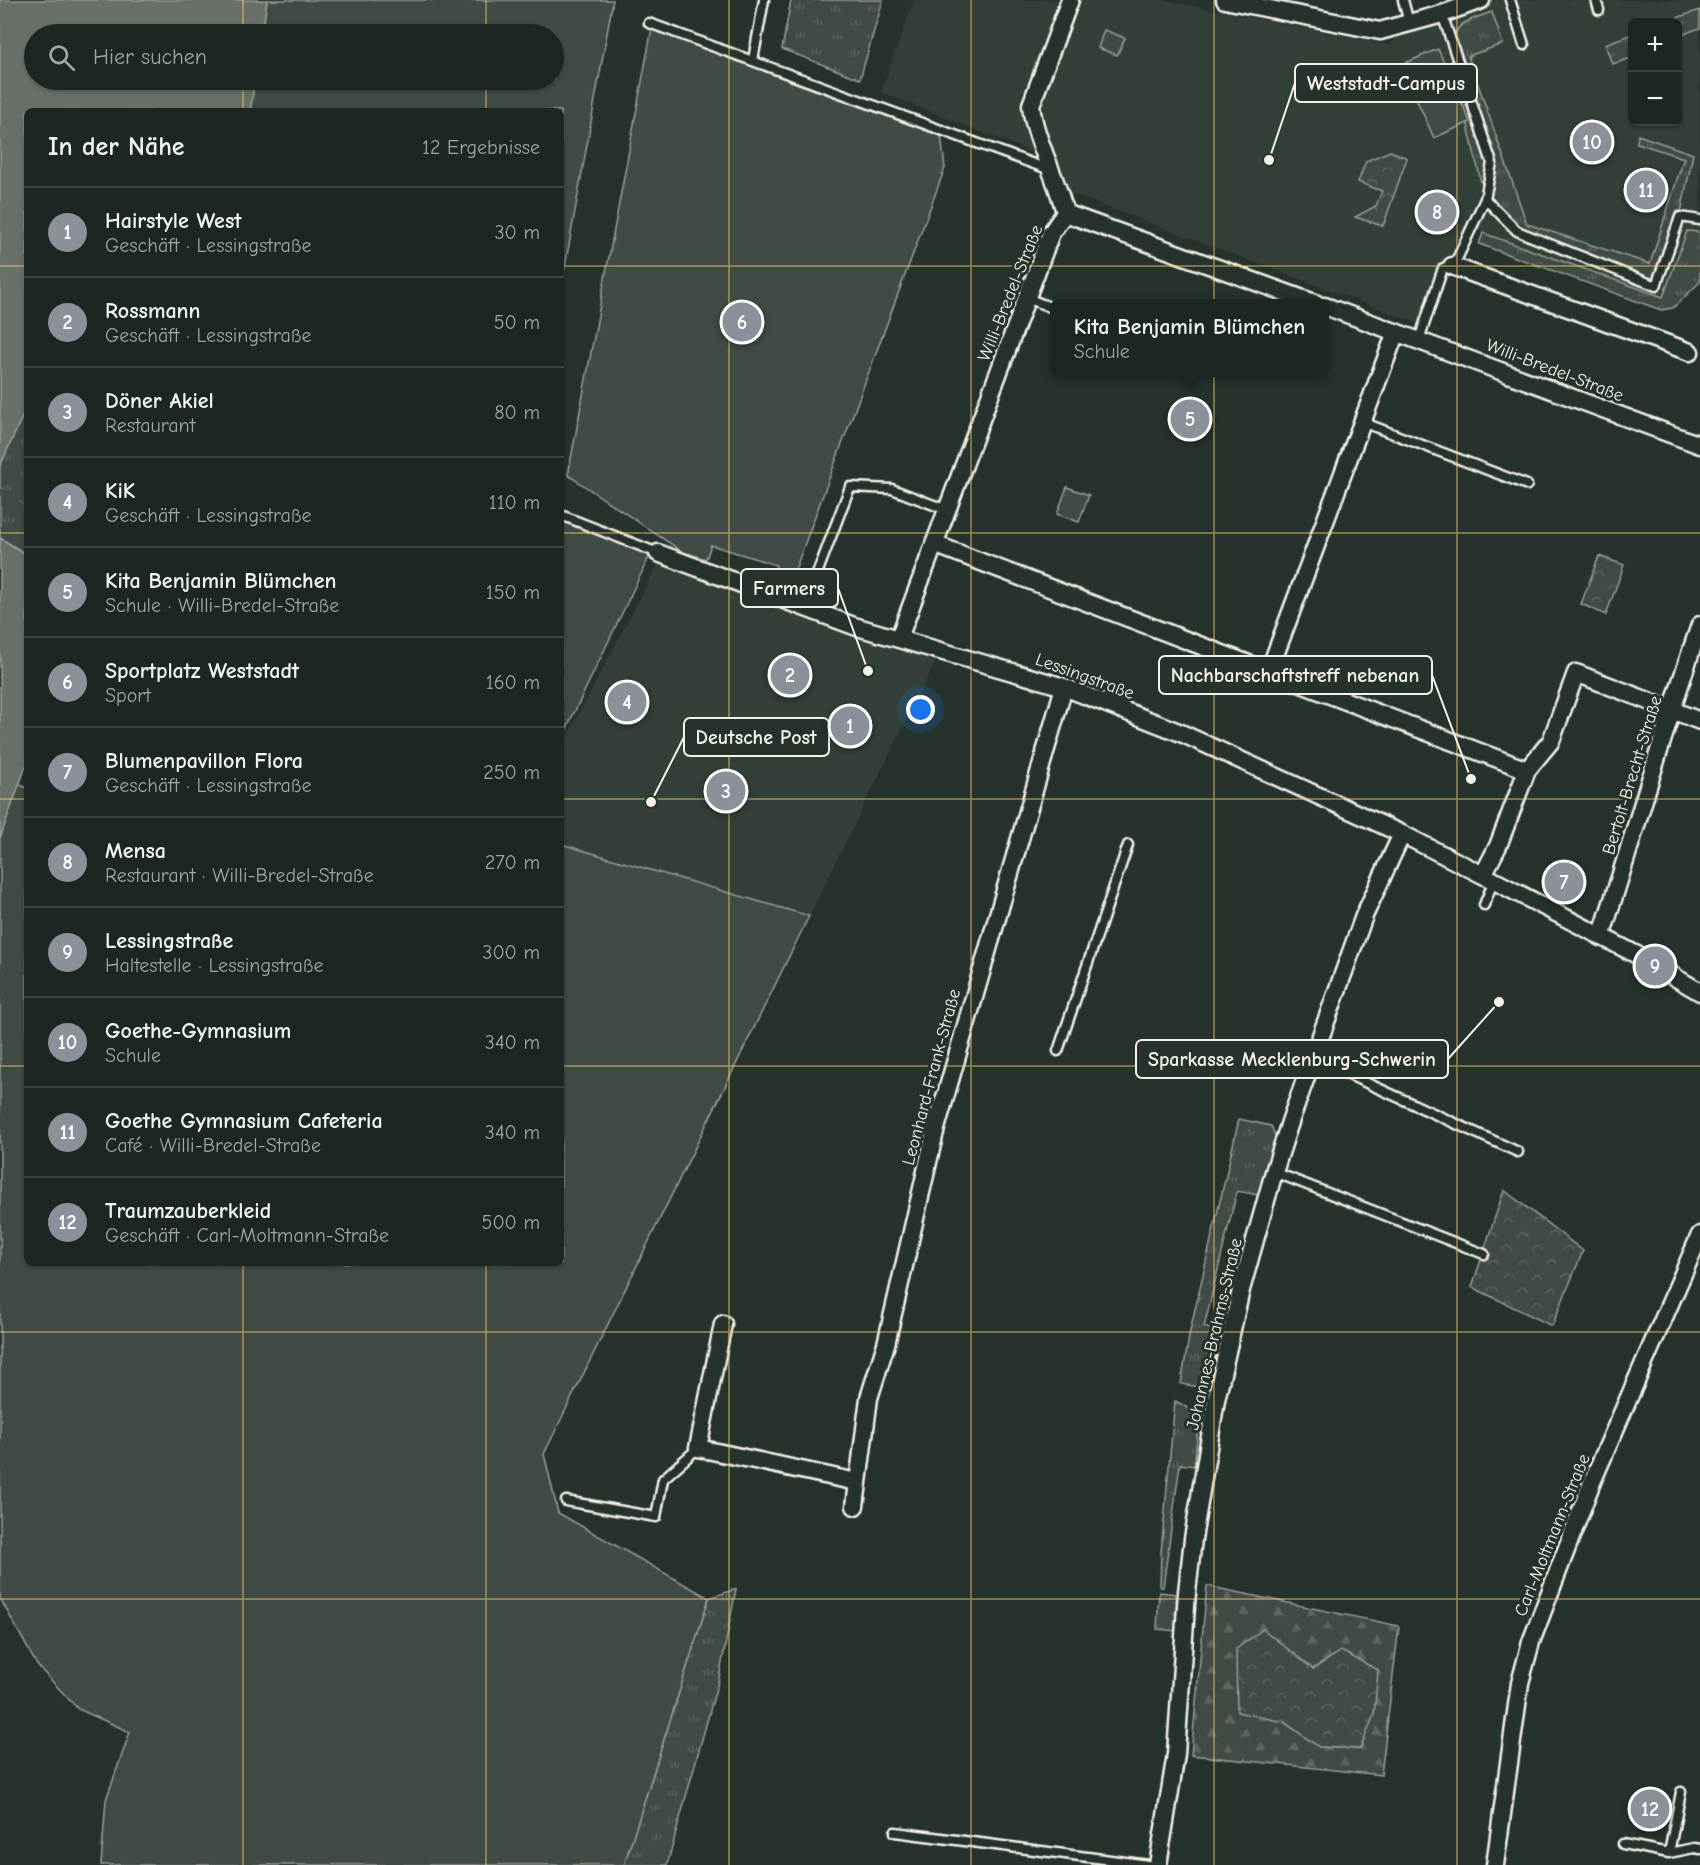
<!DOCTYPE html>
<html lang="de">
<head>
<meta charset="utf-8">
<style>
  :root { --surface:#1c2622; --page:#252e2a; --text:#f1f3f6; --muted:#a0a5a5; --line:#3a4340; --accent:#8c9099 }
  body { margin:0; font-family:"Comic Neue",sans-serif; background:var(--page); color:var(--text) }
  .controls { position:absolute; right:18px; top:18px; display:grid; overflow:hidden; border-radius:9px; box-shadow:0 2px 4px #0004 }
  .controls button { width:54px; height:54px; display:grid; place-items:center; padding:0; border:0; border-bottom:2px solid var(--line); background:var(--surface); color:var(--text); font:30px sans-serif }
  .you { position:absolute; left:921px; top:710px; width:21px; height:21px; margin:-15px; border:4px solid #fff; border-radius:50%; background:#1a73e8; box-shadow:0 0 0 9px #1a73e833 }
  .badge { display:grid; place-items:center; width:39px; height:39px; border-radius:50%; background:var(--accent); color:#fff; font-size:20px; font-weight:700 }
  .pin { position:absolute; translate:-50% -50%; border:3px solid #fff; box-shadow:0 2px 6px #0006 }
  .popup { position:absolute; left:1050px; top:299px; width:279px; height:78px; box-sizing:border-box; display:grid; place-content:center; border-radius:9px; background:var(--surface); filter:drop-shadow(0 2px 4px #0005); font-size:20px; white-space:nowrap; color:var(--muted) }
  .popup b { font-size:22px; color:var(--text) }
  .popup::after { content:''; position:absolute; left:50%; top:100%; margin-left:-12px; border:12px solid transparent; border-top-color:var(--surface) }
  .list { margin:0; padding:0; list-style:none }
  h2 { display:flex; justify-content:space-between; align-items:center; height:78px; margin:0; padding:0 24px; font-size:26px }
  h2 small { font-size:20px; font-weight:400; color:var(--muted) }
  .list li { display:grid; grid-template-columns:39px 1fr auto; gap:18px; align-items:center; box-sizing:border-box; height:90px; padding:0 24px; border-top:2px solid var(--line) }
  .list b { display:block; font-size:22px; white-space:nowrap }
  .list p { margin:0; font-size:20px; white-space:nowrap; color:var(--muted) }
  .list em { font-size:20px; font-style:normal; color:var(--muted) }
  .icon { flex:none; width:33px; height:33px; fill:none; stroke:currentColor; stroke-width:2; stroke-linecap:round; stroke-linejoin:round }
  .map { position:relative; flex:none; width:1700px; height:1865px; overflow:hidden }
  .search { position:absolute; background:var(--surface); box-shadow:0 2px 4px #0004; left:24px; top:24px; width:540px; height:66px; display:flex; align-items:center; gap:15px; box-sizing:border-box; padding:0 21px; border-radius:33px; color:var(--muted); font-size:22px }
  .panel { position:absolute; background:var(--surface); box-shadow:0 2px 4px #0004; left:24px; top:108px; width:540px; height:1158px; border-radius:9px }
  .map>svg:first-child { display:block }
  .built { fill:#333f39; fill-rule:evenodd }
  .grass { fill:url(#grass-tufts); stroke:#9a9e96; stroke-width:1.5 }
  .forest { fill:url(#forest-firs); stroke:#9a9e96; stroke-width:1.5; fill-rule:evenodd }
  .park { fill:url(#park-crowns); stroke:#9a9e96; stroke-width:1.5 }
  .garden { fill:#414b45; stroke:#9a9e96; stroke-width:1.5 }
  .water { fill:#676f68; stroke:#9fa39b; stroke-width:1.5 }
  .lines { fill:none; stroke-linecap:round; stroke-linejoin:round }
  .service-casing { stroke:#f4f1e8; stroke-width:13 }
  .minor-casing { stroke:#f4f1e8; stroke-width:21 }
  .service { stroke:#26332d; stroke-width:8 }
  .minor { stroke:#26332d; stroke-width:16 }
  .grid { fill:none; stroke:#ffd166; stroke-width:1.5; stroke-opacity:0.55 }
  .labels { text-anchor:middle; stroke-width:6; stroke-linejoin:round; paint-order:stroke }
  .street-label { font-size:18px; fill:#f4f1e8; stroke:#26332d }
  .leader { fill:none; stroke:#f4f1e8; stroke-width:2 }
  .callout-dot { fill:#f4f1e8; stroke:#26332d; stroke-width:2 }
  .callout { fill:#26332d; stroke:#f4f1e8; stroke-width:2 }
  .callout-label { font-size:20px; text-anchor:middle; font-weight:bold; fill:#f4f1e8 }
</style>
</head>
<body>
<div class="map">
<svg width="1700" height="1865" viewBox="0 0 1700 1865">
  <defs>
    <pattern id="grass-tufts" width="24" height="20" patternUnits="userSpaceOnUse" patternTransform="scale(1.5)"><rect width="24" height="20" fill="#414b45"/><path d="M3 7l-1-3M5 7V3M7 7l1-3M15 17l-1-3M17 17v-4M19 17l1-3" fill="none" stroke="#5d6560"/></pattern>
    <pattern id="forest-firs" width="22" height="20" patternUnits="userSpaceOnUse" patternTransform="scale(1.5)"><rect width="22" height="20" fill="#414b45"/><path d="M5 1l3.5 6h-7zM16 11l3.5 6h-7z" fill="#5d6560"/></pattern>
    <pattern id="park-crowns" width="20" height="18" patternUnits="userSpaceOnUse" patternTransform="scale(1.5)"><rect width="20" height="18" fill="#414b45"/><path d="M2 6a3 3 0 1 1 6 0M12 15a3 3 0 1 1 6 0" fill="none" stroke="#5d6560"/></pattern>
  </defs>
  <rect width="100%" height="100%" fill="#26332d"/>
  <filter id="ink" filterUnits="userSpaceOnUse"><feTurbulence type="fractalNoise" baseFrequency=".0167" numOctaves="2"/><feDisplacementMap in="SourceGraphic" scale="12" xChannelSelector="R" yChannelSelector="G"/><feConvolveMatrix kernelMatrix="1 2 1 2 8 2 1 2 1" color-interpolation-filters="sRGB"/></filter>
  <g filter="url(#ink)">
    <!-- built -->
    <path class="built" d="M914,0H1163L1390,45L1409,24L1481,0H1700V232L1687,231L1663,297L1469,227L1458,257L1443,268L1423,325L1059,189L1046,158L881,92ZM1632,22H1678V122H1632Z
      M660,560L941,651L809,916L561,844V748Z"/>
    <!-- grass -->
    <path class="grass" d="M791,0H883L860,79L782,49Z
      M1700,10V28L1678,36V22H1665Z
      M1492,12L1503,44L1468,56L1527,224L1650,264L1684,158L1637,143L1638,135L1693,154L1680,217L1656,286L1517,231L1485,199L1451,52C1452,22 1467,21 1492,12Z
      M1632,34V58L1612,64L1605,44Z
      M1687,231L1700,232V282L1673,308L1661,310L1479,244L1483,233L1663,297Z
      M27,406V555L0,538V466Z
      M1239,1119L1271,1126L1277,1140L1258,1195L1237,1191L1204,1327L1220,1332L1209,1380L1199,1387L1181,1384L1190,1331Z
      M1175,1401C1205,1413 1197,1439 1194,1466L1180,1464L1163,1587H1160L1161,1552Z
      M736,1589L719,1678L667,1865H624L709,1598Z
      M1159,1592L1176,1594L1177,1631L1157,1629Z"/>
    <!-- forest -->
    <path class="forest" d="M1207,1586L1399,1626L1381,1775L1191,1755ZM1284,1722L1360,1749L1319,1747Z"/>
    <!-- park -->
    <path class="park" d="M1390,151L1407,158L1383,226L1355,217L1376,206L1382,191L1358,182L1366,161Z
      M1599,556L1624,565L1606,615L1581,604Z
      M1504,1190L1583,1251L1552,1326L1472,1287Z
      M1263,1629L1313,1669L1341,1651L1378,1670L1374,1715L1360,1749L1319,1747L1284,1722L1237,1712L1236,1649Z"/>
    <!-- garden -->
    <path class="garden" d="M267,0H613L561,289V111H250L255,80H554V34H262Z
      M652,28L941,135L945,168L789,586L773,579L776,565L711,545L706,559L683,552L568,475Z
      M1104,30L1125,38L1117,55L1098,48Z
      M1438,49L1470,122L1434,138L1401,65Z
      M1067,487L1089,495L1079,522L1057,514Z
      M561,521L650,555L561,740Z
      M18,784L27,788V1263H561V844L809,916L544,1454L558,1513L709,1598L624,1865H101L106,1800L130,1732L78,1709L37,1665L0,1598V838Z"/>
    <!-- water -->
    <path class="water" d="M0,0H267L262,34H34V80H255L250,111H27V406L0,466Z
      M0,538L27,555V763L0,838Z"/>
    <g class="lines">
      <defs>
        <path id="service" d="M1403,0L1409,23
          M1510,0L1524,45
          M1596,0L1599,10
          M649,23L1042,167L1050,165
          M753,60L764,0
          M1485,199L1517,231L1656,286L1680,217L1700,220
          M1027,298L1055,309
          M1419,340L1443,268L1452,266L1458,257L1485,199L1492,163L1442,14
          M1362,422L1527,485
          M561,515L658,553
          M804,608L850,487L892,489L947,510
          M1484,905L1494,880
          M1058,1051L1128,845
          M1312,1061L1334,1068L1518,1152
          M1274,1172L1484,1254
          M566,1501L656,1517L663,1479L698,1448
          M895,1832L1149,1865
          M1623,1844L1669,1853L1694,1848L1700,1849
          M1669,1853L1681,1792"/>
        <path id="minor" d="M1225,0L1380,31L1442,14L1481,0
          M1065,213L1317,304
          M1065,213C1057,178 1034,138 1031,105L1070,0
          M1452,266L1690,352
          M1325,306L1700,445
          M934,544L1527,770L1498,846L1483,875
          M658,553L854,626L1064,687L1181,733L1402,834L1483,875L1639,956L1700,992
          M899,638L1051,233L1065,213
          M1269,671L1396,332
          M1527,770L1551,741L1576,673L1700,721
          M1601,937C1635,833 1664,728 1700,625
          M723,1324L698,1448L857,1482
          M855,1506L869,1398L886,1344L935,1132L1064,687
          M1158,1865L1176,1754L1187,1592L1193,1539L1216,1400L1241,1290L1274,1172L1291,1119L1364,916L1402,834
          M1495,1865L1520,1683L1531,1642L1592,1482L1700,1235"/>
      </defs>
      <!-- service casing -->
      <use href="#service" class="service-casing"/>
      <!-- minor casing -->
      <use href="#minor" class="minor-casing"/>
      <!-- service -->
      <use href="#service" class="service"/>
      <!-- minor -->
      <use href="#minor" class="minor"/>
    </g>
  </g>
  <!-- grid -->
  <path class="grid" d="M243,0V34M486,0V34M729,0V1865M971,0V1865M1214,0V1865M1457,0V1865M243,80V111M486,80V111M0,266H27M561,266H1700M0,533H27M561,533H1700M0,799H27M561,799H1700M0,1066H27M561,1066H1700M243,1263V1865M486,1263V1865M0,1332H1700M0,1599H1700"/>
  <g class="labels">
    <!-- street labels -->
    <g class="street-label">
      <text transform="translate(1010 293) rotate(-68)" y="6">Willi-Bredel-Straße</text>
      <text transform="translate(1555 370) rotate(21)" y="6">Willi-Bredel-Straße</text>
      <text transform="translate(1085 676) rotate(20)" y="6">Lessingstraße</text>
      <text transform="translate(1632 775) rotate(-73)" y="6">Bertolt-Brecht-Straße</text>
      <text transform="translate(931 1077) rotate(-75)" y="6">Leonhard-Frank-Straße</text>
      <text transform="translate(1214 1334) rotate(-77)" y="6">Johannes-Brahms-Straße</text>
      <text transform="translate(1552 1535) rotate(-68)" y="6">Carl-Moltmann-Straße</text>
    </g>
  </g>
  <!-- callouts -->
  <path class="leader" d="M1269 160L1295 83M868 671L838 588M1471 779L1432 675M651 802L684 737M1499 1002L1448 1059"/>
  <g class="callout-dot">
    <circle cx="1269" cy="160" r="6"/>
    <circle cx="868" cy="671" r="6"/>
    <circle cx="1471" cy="779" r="6"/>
    <circle cx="651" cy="802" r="6"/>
    <circle cx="1499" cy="1002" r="6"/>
  </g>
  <g class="callout">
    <rect x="1295" y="64" width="182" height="38" rx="6"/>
    <rect x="741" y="569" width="97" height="38" rx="6"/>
    <rect x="1159" y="656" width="273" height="38" rx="6"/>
    <rect x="684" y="718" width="145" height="38" rx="6"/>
    <rect x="1136" y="1040" width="312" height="38" rx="6"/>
  </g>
  <g class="callout-label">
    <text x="1386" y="90">Weststadt-Campus</text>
    <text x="789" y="595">Farmers</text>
    <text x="1295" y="682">Nachbarschaftstreff nebenan</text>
    <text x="756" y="744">Deutsche Post</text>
    <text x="1292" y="1066">Sparkasse Mecklenburg-Schwerin</text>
  </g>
</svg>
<div class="controls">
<button>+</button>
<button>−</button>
</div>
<div class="you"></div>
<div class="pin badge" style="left:850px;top:726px">1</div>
<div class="pin badge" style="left:790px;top:675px">2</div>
<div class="pin badge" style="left:726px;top:791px">3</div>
<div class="pin badge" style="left:627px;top:702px">4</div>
<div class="pin badge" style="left:1190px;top:419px">5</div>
<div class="popup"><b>Kita Benjamin Blümchen</b>Schule</div>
<div class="pin badge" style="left:742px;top:322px">6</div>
<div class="pin badge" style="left:1564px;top:882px">7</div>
<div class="pin badge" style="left:1437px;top:212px">8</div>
<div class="pin badge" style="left:1655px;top:966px">9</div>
<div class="pin badge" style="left:1592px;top:142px">10</div>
<div class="pin badge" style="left:1646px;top:190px">11</div>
<div class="pin badge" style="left:1650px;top:1809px">12</div>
<div class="search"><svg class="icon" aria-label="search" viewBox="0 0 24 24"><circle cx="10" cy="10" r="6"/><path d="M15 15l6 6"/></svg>Hier suchen</div>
<section class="panel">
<h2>In der Nähe<small>12 Ergebnisse</small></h2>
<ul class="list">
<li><span class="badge">1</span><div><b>Hairstyle West</b><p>Geschäft · Lessingstraße</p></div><em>30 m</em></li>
<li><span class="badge">2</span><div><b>Rossmann</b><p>Geschäft · Lessingstraße</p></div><em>50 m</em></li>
<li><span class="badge">3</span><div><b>Döner Akiel</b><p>Restaurant</p></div><em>80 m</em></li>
<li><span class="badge">4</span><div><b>KiK</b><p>Geschäft · Lessingstraße</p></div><em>110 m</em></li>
<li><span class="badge">5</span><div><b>Kita Benjamin Blümchen</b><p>Schule · Willi-Bredel-Straße</p></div><em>150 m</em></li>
<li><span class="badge">6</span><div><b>Sportplatz Weststadt</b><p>Sport</p></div><em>160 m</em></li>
<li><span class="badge">7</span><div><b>Blumenpavillon Flora</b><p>Geschäft · Lessingstraße</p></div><em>250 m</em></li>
<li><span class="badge">8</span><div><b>Mensa</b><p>Restaurant · Willi-Bredel-Straße</p></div><em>270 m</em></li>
<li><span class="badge">9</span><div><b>Lessingstraße</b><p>Haltestelle · Lessingstraße</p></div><em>300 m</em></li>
<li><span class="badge">10</span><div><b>Goethe-Gymnasium</b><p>Schule</p></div><em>340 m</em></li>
<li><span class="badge">11</span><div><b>Goethe Gymnasium Cafeteria</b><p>Café · Willi-Bredel-Straße</p></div><em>340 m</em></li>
<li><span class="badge">12</span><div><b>Traumzauberkleid</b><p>Geschäft · Carl-Moltmann-Straße</p></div><em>500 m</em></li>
</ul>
</section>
</div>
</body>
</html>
